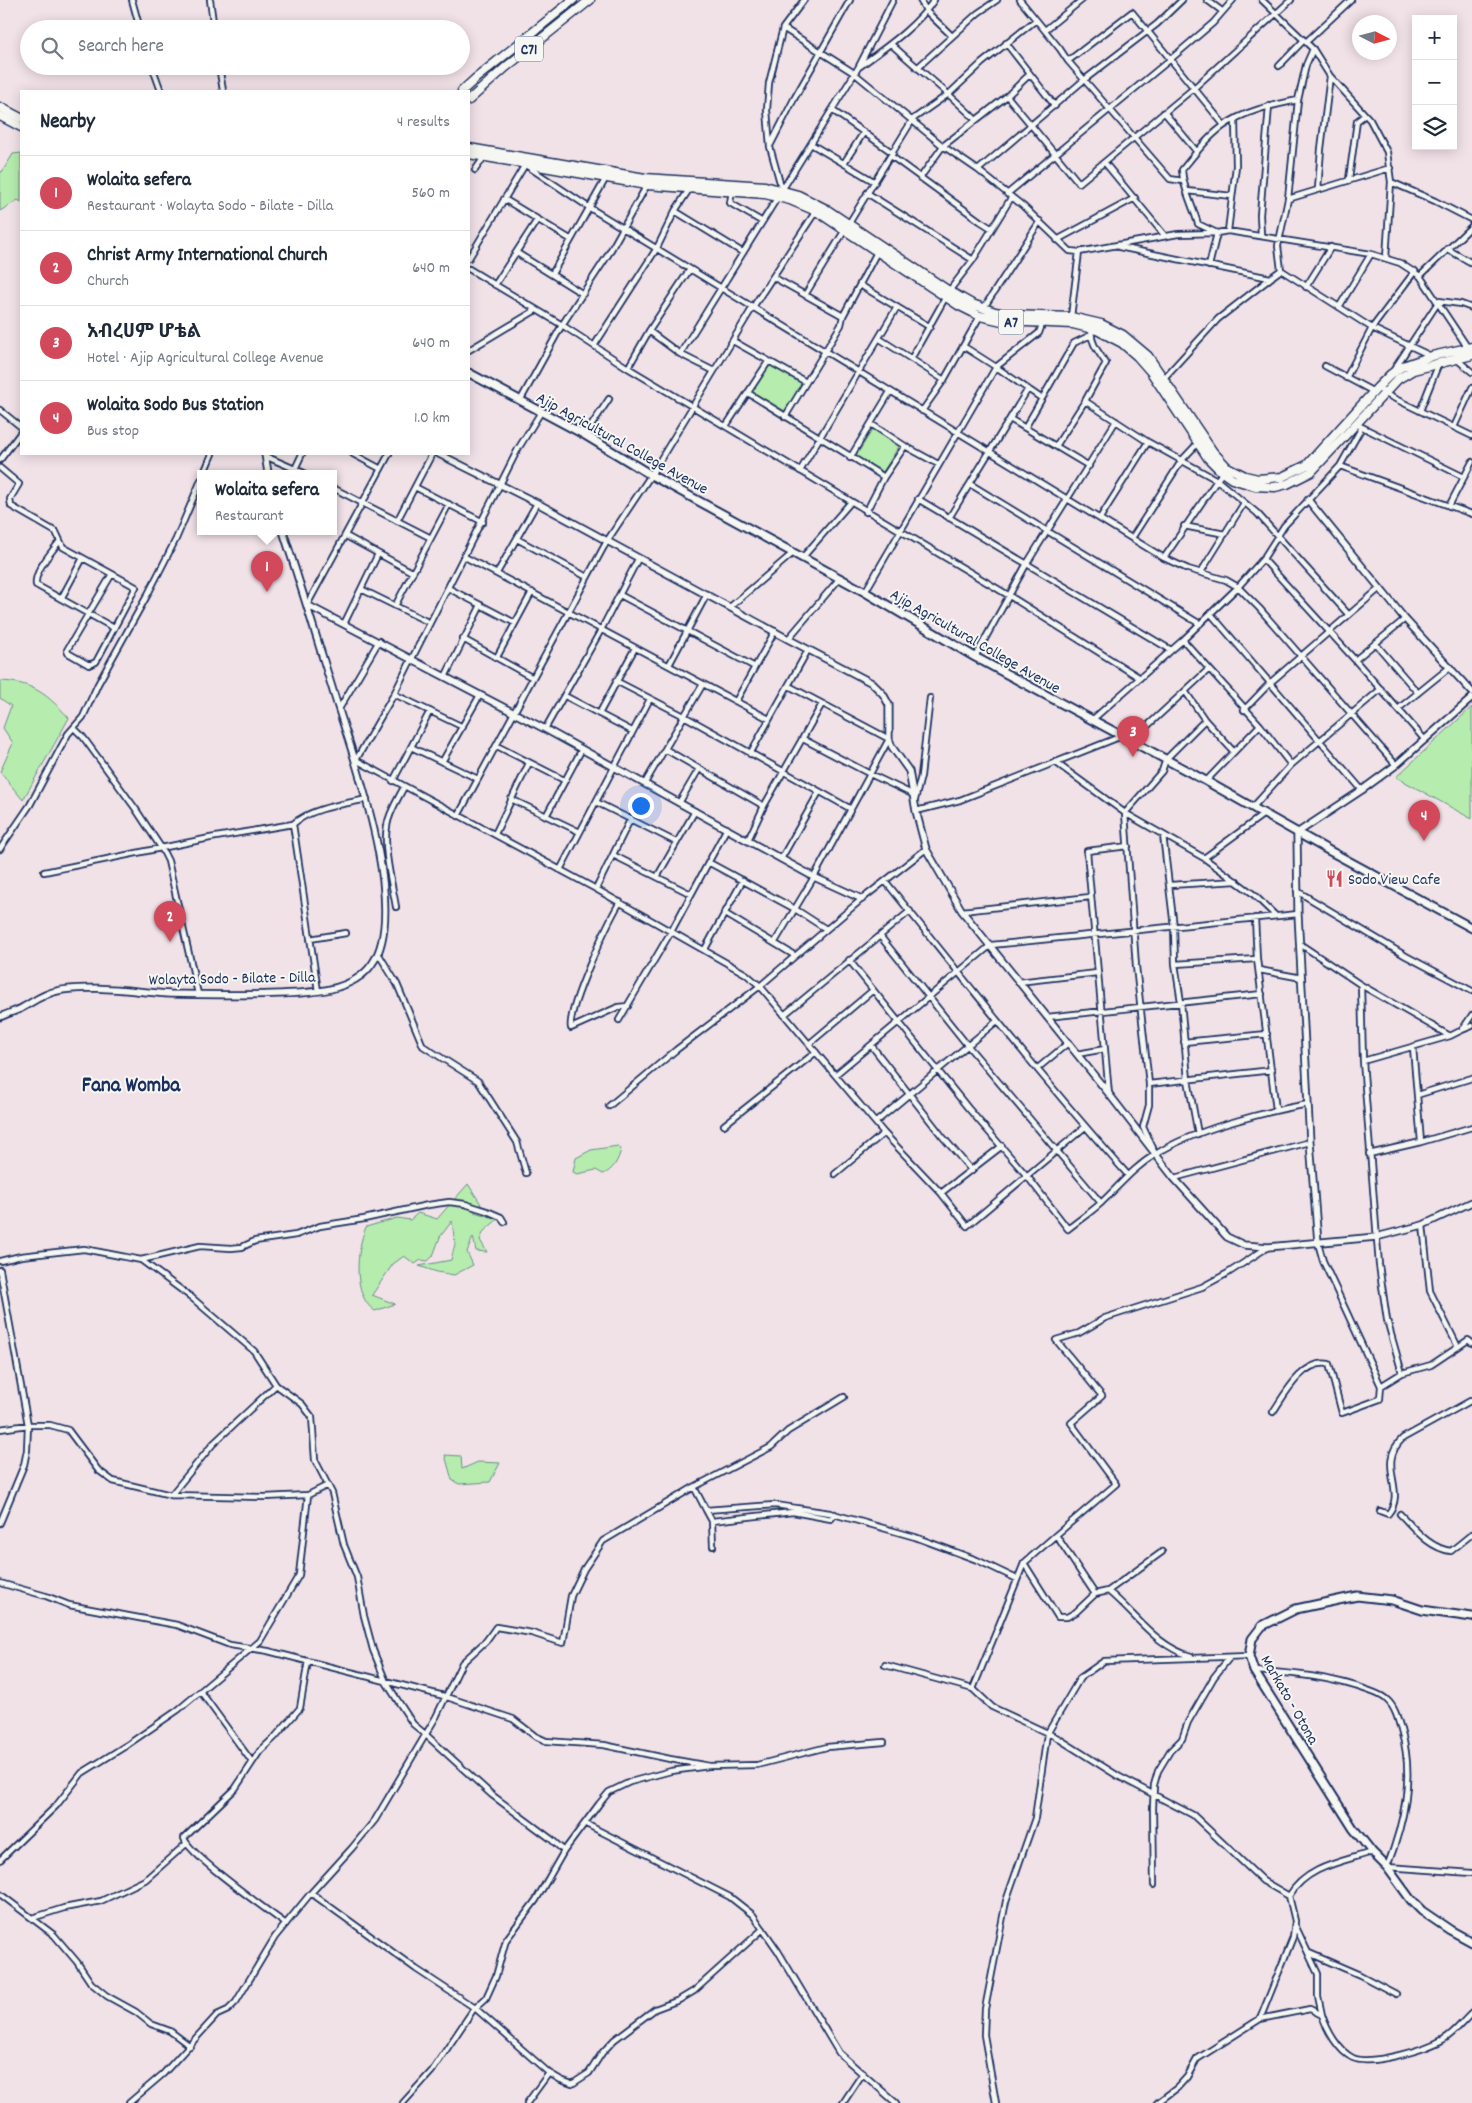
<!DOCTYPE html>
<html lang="en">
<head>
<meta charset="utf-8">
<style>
  :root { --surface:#fff; --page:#f6f6f7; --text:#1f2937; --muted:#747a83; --line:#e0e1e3; --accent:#d1495b }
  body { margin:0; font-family:Dekko,"Noto Sans Ethiopic",sans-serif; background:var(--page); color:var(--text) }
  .controls { position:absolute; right:15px; top:15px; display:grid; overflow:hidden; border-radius:0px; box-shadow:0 2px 12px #0003 }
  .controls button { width:45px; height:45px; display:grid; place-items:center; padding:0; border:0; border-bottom:1px solid var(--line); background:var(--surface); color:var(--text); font:25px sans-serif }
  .compass { position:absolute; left:1352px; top:15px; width:45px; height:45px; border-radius:50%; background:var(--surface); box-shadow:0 2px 12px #0003; rotate:96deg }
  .you { position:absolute; left:640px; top:805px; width:18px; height:18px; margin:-12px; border:4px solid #fff; border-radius:50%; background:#1a73e8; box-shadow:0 0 0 8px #1a73e833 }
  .badge { display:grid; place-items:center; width:32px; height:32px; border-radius:50%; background:var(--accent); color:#fff; font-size:16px; font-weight:700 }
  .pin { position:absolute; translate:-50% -41px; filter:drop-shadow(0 1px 2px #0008) }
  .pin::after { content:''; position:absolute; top:26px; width:18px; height:15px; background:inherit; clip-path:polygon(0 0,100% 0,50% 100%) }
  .popup { position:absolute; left:197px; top:470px; width:140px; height:65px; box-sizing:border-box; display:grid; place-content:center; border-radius:0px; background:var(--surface); filter:drop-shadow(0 1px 4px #0005); font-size:16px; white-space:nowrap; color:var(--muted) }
  .popup b { font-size:19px; color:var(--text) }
  .popup::after { content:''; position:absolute; left:50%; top:100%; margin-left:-10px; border:10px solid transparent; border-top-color:var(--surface) }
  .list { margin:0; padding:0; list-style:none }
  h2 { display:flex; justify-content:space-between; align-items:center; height:65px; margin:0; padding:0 20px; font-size:21px }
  h2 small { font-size:16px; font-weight:400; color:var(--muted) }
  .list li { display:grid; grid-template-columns:32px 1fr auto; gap:15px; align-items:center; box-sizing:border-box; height:75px; padding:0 20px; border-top:1px solid var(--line) }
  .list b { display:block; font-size:19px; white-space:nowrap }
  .list p { margin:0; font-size:16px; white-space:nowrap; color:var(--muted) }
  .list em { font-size:16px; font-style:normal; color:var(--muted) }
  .icon { flex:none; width:28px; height:28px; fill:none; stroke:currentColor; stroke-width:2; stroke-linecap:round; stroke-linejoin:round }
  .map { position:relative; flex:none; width:1472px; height:2103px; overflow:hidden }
  .search { position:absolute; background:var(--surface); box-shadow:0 2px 12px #0003; left:20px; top:20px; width:450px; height:55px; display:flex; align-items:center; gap:12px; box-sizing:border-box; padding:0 18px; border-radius:28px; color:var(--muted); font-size:19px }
  .panel { position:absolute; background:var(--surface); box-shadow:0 2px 12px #0003; left:20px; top:90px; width:450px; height:365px; border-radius:0px }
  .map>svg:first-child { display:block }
  .green { fill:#b6ecae; stroke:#688e86 }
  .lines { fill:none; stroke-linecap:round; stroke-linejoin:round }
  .street-casing { stroke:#1b2f5e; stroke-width:8 }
  .secondary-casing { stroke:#1b2f5e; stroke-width:9 }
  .primary-casing { stroke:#1b2f5e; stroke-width:11 }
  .highway-casing { stroke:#1b2f5e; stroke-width:11 }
  .street { stroke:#f6f6f2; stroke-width:4.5 }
  .secondary { stroke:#f6f6f2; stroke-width:5.5 }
  .primary { stroke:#f6f6f2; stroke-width:7 }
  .highway { stroke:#f6f6f2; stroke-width:8 }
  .labels { text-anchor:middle; stroke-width:4; stroke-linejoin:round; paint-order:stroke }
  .shield { fill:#f6f6f2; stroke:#5d6b8a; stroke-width:1 }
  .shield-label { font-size:15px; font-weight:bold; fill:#1b2f5e }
  .street-label { font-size:16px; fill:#1b2f5e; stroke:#f6f6f2 }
  .poi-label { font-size:16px; fill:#1b2f5e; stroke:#f6f6f2; text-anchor:start }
  .district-label { font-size:21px; font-weight:bold; fill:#1b2f5e; stroke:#f6f6f2 }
</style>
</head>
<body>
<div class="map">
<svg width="1472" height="2103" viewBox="0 0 1472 2103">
  <rect width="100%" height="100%" fill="#f1e2e8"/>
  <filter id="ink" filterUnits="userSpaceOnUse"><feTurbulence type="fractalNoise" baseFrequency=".02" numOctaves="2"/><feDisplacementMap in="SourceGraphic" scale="10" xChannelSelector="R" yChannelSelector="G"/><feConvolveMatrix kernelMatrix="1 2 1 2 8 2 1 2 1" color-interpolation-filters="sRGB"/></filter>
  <g filter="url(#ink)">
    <!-- green -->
    <path class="green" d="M21,153V202L18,200L0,211V171L2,172L13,154Z
      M769,364L803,383L785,411L751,391Z
      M873,429L899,446L883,472L856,456Z
      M0,681C33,682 48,695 69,718L23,800L0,772L13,743L3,728L11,706L0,698Z
      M1472,707V819L1396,777Z
      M618,1146L621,1149C619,1159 613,1171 603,1174L596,1170L577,1174L573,1172L576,1158L591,1150Z
      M468,1184L481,1204L474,1212L498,1219L484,1231L480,1240L487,1252L476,1251L473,1237L467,1252L473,1265L454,1275L437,1272L419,1266L451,1260L455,1244L452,1221L440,1237L433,1256L428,1261L421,1260L415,1264L404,1256L393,1264L372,1295L395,1304L375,1311C352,1296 356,1250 366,1227L397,1218L410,1220L418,1213L437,1219Z
      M445,1455L461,1456L462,1469L478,1462L500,1463L490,1482L459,1484L452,1480Z"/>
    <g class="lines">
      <defs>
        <path id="street" d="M132,0L140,29
          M210,0L214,29
          M920,0L927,12L952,36
          M1020,0L1060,49L1068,61L1170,179L1183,181
          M1207,0L1222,11
          M1262,0L1313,49L1330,76L1370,120L1387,152L1391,182L1435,201L1472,220
          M783,28L854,73L943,146L978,170L1023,206L1070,251L1079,252L1178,234L1217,233L1209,266
          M1045,30L1082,0
          M1306,42L1351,0
          M1006,43L1055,106
          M891,44C919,70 949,93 976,120
          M1313,49L1306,65L1298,100C1273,105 1243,111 1222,127C1207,138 1194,155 1182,170C1183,189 1193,206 1198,224L1217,233L1228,231L1371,254L1400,263L1420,276L1468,348
          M1068,61L1132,12L1224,125
          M152,66L161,91
          M219,66L223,91
          M1279,66L1304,40
          M859,67C886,47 916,27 934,0
          M917,68L978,13L997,0
          M1007,96L1079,183L1194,88L1291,0
          M1298,100L1288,199L1278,246L1281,270L1372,328L1431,356
          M832,110L893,153
          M1164,112L1197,152
          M811,144L875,182
          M770,146L794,99L850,0
          M891,156L980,221L991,228
          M844,163L864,132
          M1105,163L1165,236
          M527,166L590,208L1164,558L1188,569L1226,580L1238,587L1259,608L1396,765
          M475,170L485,156
          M978,170L1084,80L1157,24L1182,0
          M920,178L943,146L1007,96L1029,75
          M1349,179L1357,121L1365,115
          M1318,189L1321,149L1330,76
          M782,190L770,147L767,110L769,83L783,28L804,0
          M732,191L730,203L761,221
          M1187,191L1232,196
          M867,193L973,260
          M1007,194L1172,58L1213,23L1233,0
          M504,199L570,239
          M1288,199L1390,168
          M675,211L742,252
          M1228,231L1236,166L1235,120
          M1261,235L1260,215L1269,106
          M1057,240L1135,198
          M1119,247L1270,278L1281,270
          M1447,249L1472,263
          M517,253L583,294
          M469,258L526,163
          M1386,258L1391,182
          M469,269L562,325L628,368L1008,595L1140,678
          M552,274L606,178
          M1420,276L1472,226
          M773,277L843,316L841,325L785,417
          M495,285L537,220
          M860,285L930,327
          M1306,287L1331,247
          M805,295L913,119L950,93L982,63L1036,20
          M1339,307L1371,254
          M983,309L1040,221
          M843,316L877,252
          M1071,317L1079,252
          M1092,329C1089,341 1099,353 1106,363L1085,401L1148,442L1217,480L1257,513L1348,614
          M649,331L680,354L714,371
          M880,339L944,380
          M733,341L806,382
          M594,346L657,248L675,211L690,188
          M469,350L536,310
          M680,354L858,68L893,0
          M1455,358L1472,372
          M911,359L949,291L973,260L1011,198
          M1325,366L1374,392
          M628,368L649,331L690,269
          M1393,371L1439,301L1461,304L1472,308
          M1164,378L1218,319L1272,277
          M1346,378L1372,328L1415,271
          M1378,387L1383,393L1472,436
          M748,393L884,477
          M1041,398L996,367L1039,333L1043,322
          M520,401L562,325L608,255L647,185
          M0,410L21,427
          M922,411L944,380L980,316
          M1420,411L1439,363
          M541,412L518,449L394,694L356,760L596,889L746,974L760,986L884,1133L941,1193L967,1226L1085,1127
          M1010,419L1089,466
          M871,424L905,446L938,464
          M726,426L768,362
          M1360,426L1464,477
          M1454,427L1472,388
          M1025,428L1074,343L1091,335
          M585,435L609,399
          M1056,446L1085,401
          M353,454L381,469
          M265,456L304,473
          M850,458L890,392
          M0,460L21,432
          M1340,466L1472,514
          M0,468L19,484L10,499L11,506L56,532L63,547L134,586L136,587L96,662L89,665L68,653L67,650L112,574
          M295,469L302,454
          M800,471L897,307
          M204,473L212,454
          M970,484L1200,624
          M415,487L483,522
          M333,488L431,538
          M918,499L1171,650
          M1449,506L1472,462
          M866,512L884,477L905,446
          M949,518L1028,389
          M1100,518L1148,442
          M397,521L432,454
          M1184,526L1225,534
          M346,536L412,572
          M1132,538L1182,460L1198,443
          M517,539L587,577
          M59,542C51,553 34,571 36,585L114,628
          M465,557L769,719
          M802,558L850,503
          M1164,558L1224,470
          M1263,559L1355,660L1425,740
          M1201,572L1244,503
          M497,573L537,503
          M448,588L515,623
          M361,589L430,623
          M865,592L996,367L963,346
          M620,595L755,667
          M61,599L83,558
          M307,605L389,454
          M395,606L449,504
          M730,607L793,553
          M1211,614L1362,790
          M344,624L378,554
          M463,639L533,678
          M788,639L840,578
          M1183,640L1260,725L1291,765
          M1375,643L1418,693
          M497,657L532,592
          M975,657L1026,565L1116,421
          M1355,660L1405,619
          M669,665L707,594
          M445,677L481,605
          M616,681L684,716L851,809
          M1185,691L1205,720L1234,752
          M394,694L463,727
          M565,696L632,731
          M736,701L775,631
          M339,709L379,641
          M1398,709L1450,667
          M1244,710L1271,682L1380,588
          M599,714L635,648
          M1092,720L1183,640L1238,587L1263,559L1284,526L1340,466L1362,427
          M74,728L83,737L135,808L162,849L168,861L198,994
          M545,729L601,630L638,559
          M803,739L870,774L914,795
          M1131,741L1209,669
          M497,746L564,780
          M411,747L478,779
          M665,749L764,806
          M750,754L808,650
          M442,762L480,695
          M1055,762L1125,813L1204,858L1252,893L1276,916
          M393,781L430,711
          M1206,781L1260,725
          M645,783L703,684
          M511,799L580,832
          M915,800L921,776L930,698
          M596,802L676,842
          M679,803L699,769
          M1253,807L1291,765L1381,689
          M916,811L960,800L1122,736
          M458,816L607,541L651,475L753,307L816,211
          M546,816L582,749
          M495,834L529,763
          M1163,835L1174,927L1175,964L1181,1002L1188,1080L1198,1134
          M748,840L764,806L822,704
          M0,849L30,805L68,734L83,717L98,684L148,594L176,539L201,480
          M613,855L691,894
          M1204,858L1264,814
          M781,859L819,792
          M708,862L795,909L826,929
          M560,870L650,699
          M44,872L210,838L293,824
          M657,877L695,811
          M886,882C965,980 1043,1080 1128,1175
          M1170,885L1237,881
          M596,889L631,818
          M1297,891L1406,956L1472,991
          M620,902C608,922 567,1009 571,1028L618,1007L628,1006
          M396,907C392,883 383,850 387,826C389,812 398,799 404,787
          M962,911L1090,897
          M724,913L794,955
          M1255,918L1257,959L1276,1110
          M880,936L968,1046L1101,1203
          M310,939L346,933
          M775,942L814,877L889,739L789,686
          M1300,944L1361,985L1450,1036L1462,1030L1472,1015
          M705,949L743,880
          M378,953L397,984L423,1046L478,1081L517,1142L526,1173
          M849,960L968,1108L1027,1176L1068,1229C1079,1220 1091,1212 1101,1203C1119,1186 1134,1167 1156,1154C1193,1130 1264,1112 1308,1104
          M1175,964L1257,959
          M1259,970L1302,978
          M1018,982L1097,973
          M1361,985L1363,1061L1379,1265L1387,1320L1402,1373
          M318,991L293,824C311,808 344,804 367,799
          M784,1015L910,911
          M1047,1017L1262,994
          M619,1020L672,930L727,828
          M1462,1030L1472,1026
          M1184,1042L1267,1034
          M809,1044L872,991
          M871,1045L942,1136L972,1171
          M1413,1047L1417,1095
          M1077,1054L1105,1049
          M1363,1061L1450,1036
          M1038,1068L1068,1043
          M835,1075L991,945L1298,914
          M1149,1084L1272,1070
          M1109,1094L1087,851L1128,846
          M609,1106L676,1050L760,986L862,899L926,849
          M876,1122L997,1021
          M724,1125L816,1052
          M1421,1142L1417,1095L1472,1078
          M1153,1148L1143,1127L1149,1105V1084L1136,966L1125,813L1162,771L1166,759L1205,720
          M1369,1154L1421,1142L1472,1127
          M835,1174L884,1133
          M1174,1178L1310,1142
          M941,1193L1002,1146
          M1423,1225L1430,1291L1458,1347L1468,1340L1472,1343
          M141,1260L200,1246L231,1248L242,1247L255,1241L296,1235L320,1226L364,1219L428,1205L449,1202L465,1204L487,1211L501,1217L504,1222
          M0,1261L21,1256L84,1249L141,1260L191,1297L254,1351L276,1385L302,1404L312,1417L315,1460L332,1493L344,1545L357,1577L364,1616L373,1650L386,1682L398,1701L413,1724L425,1734L492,1795L551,1839L564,1851
          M0,1270L28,1425L27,1450L24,1465L0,1523
          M1381,1386L1402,1373L1431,1365L1458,1347
          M1273,1412C1285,1394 1303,1359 1329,1364L1342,1413L1380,1399L1381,1386L1323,1261L1318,1243
          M0,1429L28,1425H50L68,1430L98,1470L113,1481L171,1495L265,1497L308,1495L328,1485
          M694,1487L771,1447L788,1431L844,1397
          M171,1495L213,1444L276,1385
          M706,1510L712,1521L713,1546
          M1380,1511L1388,1514C1408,1491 1375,1464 1403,1438L1472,1400
          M1400,1514C1415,1529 1429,1548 1451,1551L1472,1534
          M712,1521L793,1512L831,1519L835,1514
          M1024,1563L1058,1617H1067L1076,1612L1095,1594L1108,1591L1162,1552
          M0,1583L46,1596L69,1605L177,1625L230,1645L268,1651L444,1696L513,1719L535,1736L546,1741L604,1745L670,1759L709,1766
          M1108,1591C1135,1613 1156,1647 1191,1656
          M1095,1594L1056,1535L1116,1484L1071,1423L1102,1396L1056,1340L1079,1333L1105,1318L1202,1287L1228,1273L1268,1247
          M885,1665L973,1689L992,1707L1056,1737L1118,1776L1193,1815L1263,1881L1289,1896
          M1254,1671C1293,1673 1333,1677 1370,1691C1375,1693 1382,1695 1387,1700C1395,1707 1398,1719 1401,1730C1415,1776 1404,1823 1387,1867L1472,1873
          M973,1689L1024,1563L1056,1535
          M201,1692L252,1762
          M586,1824L730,1897L753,1915L778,1951L839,2053L896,2103
          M0,1860L56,1806L82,1773L127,1745L178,1710L260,1641L299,1575L308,1495
          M1154,1885L1153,1808L1154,1785L1158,1771L1170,1751L1182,1739L1188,1722L1214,1677L1230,1657
          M311,1893L416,1969L475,2008L549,2073L561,2080L572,2084L589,2073L602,2053L614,2040L655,2009L679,2000L694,1991L763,1929
          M0,1894L54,1935L77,1962L91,1983L107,1996L136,2012L151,2024L170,2031L190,2046
          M32,1918L64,1908L101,1901L145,1880L186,1844
          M286,1924C267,1910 189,1855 184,1838L235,1789L260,1751L275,1737L300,1708L308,1661
          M1295,1925L1318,1974V1996L1322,2015
          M1309,1953L1360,1975L1396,1994
          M1260,2019L1310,2009L1322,2015C1327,2030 1338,2051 1353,2058C1371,2066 1427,2049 1444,2039C1455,2033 1463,2021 1472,2013
          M129,2103L163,2074L217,2015L228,2010L236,2002L275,1937L311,1893L352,1848L375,1820L436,1717L462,1663L486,1641L496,1627L532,1633L563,1643L571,1596L584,1569L603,1541L694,1487L706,1510L775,1505L830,1513L915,1537L977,1560L1017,1579
          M403,2103L432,2071L473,2010L486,1998L496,1976L506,1940L536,1900L564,1851L599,1804L609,1792L630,1782L671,1771L709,1766L757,1765L827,1747L884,1742
          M527,2103L549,2073
          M843,2103L863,2073
          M996,2103L984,2035L985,2009L1006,1901L1035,1818L1047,1734L1080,1678L1104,1661L1249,1656
          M1157,2103L1177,2088L1187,2077L1197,2059L1260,2019L1293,1937L1295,1921L1289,1896C1307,1866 1342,1862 1372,1852"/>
        <path id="secondary" d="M265,454L268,473
          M439,454L537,503L788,639L872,683L883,694L889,705V739L892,747L909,771L916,811L926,849L962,911L1109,1094L1174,1178L1227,1237L1244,1245L1268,1247L1376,1237L1423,1225L1472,1202
          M1308,500L1405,619L1472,692
          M307,605L545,729L814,877L862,899
          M0,1017C6,1014 13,1012 20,1009C33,1002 42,994 57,991C87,984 138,992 170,994C206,995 244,995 279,994C310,993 353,992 372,964C409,912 356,764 338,707C320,649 302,589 283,531
          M1318,1243L1310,1142L1298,914L1297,833L1362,790L1396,765L1472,698"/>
        <path id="primary" d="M469,373L585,435L651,475L865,592L975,657L1206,781L1328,850L1472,928
          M1472,1617L1422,1610L1392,1600L1357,1596L1296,1609L1262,1626L1252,1639L1249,1656L1254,1671L1353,1828L1372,1852L1387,1867L1411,1900L1422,1911L1450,1930L1472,1942"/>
        <path id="highway" d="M462,91L475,79L573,0
          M469,100L506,67L590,0
          M0,107L21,118
          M0,116L21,127
          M469,148L645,178L765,186L798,195L826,209L949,291L972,304L995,312L1011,315L1071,317L1101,324L1123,335L1148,356L1213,452L1227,467L1245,476L1258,479L1282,477L1307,465L1378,387L1391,374L1403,366L1432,356L1472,347
          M469,154L647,185L765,194L790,200L816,211L958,305L980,316L1002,321L1073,324L1097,330L1122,343L1137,356L1151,372L1208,458L1222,472L1232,479L1255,486L1275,487L1287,484L1311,472L1398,379L1413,370L1472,355"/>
      </defs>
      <!-- street casing -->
      <use href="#street" class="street-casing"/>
      <!-- secondary casing -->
      <use href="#secondary" class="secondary-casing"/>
      <!-- primary casing -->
      <use href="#primary" class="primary-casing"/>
      <!-- highway casing -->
      <use href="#highway" class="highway-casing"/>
      <!-- street -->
      <use href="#street" class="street"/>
      <!-- secondary -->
      <use href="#secondary" class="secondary"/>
      <!-- primary -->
      <use href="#primary" class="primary"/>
      <!-- highway -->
      <use href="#highway" class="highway"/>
    </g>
  </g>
  <!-- icons -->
  <defs>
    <symbol id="restaurant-bare" viewBox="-9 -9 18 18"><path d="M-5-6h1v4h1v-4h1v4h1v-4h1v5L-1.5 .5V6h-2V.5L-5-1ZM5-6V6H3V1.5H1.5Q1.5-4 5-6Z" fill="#d1495b" stroke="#f6f6f2" stroke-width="2.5" paint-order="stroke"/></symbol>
  </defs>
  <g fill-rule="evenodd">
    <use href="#restaurant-bare" x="1322" y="866" width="25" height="25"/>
  </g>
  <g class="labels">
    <!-- shield labels -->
    <g class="shield">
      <rect x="515" y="36.5" width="28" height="25" rx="4"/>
      <rect x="998.5" y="309.5" width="25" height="25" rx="4"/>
    </g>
    <g class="shield-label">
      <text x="529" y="54">C71</text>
      <text x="1011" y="327">A7</text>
    </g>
    <!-- street labels -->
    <g class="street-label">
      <text transform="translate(623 442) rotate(29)" y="6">Ajip Agricultural College Avenue</text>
      <text transform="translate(976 640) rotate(30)" y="6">Ajip Agricultural College Avenue</text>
      <text transform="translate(232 977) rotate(-1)" y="6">Wolayta Sodo - Bilate - Dilla</text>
      <text transform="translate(1291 1699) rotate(60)" y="6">Markato - Otona</text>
    </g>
    <!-- poi labels -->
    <g class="poi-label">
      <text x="1348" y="884">Sodo View Cafe</text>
    </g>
    <!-- district labels -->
    <g class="district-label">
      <text x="131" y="1091">Fana Womba</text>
    </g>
  </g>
</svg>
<div class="controls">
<button>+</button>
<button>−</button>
<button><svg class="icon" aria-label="layers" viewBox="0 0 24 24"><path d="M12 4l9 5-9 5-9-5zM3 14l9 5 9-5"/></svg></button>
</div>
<svg class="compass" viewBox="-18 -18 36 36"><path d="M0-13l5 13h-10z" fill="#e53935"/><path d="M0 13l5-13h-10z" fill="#747a83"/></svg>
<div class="you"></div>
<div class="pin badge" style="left:267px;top:592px">1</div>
<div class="popup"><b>Wolaita sefera</b>Restaurant</div>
<div class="pin badge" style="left:170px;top:942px">2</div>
<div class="pin badge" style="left:1133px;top:757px">3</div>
<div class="pin badge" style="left:1424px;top:841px">4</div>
<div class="search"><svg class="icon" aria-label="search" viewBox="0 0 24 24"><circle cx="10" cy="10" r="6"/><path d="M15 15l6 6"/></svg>Search here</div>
<section class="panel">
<h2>Nearby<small>4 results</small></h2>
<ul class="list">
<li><span class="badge">1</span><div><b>Wolaita sefera</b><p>Restaurant · Wolayta Sodo - Bilate - Dilla</p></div><em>560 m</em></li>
<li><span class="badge">2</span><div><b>Christ Army International Church</b><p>Church</p></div><em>640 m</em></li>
<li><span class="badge">3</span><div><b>አብረሀም ሆቴል</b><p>Hotel · Ajip Agricultural College Avenue</p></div><em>640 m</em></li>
<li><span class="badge">4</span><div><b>Wolaita Sodo Bus Station</b><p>Bus stop</p></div><em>1.0 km</em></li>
</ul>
</section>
</div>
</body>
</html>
